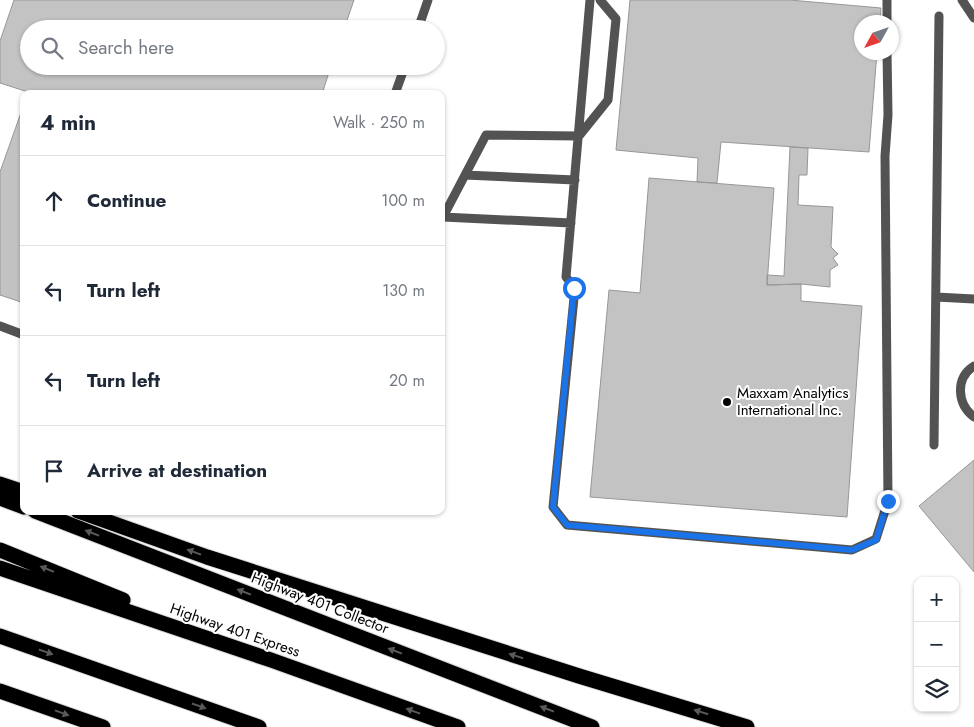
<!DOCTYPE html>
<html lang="en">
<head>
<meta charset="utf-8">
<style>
  :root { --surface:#fff; --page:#f2f2f3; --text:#1f2937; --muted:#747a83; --line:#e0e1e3 }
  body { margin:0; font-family:Jost,sans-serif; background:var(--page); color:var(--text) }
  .controls { position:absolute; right:15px; bottom:15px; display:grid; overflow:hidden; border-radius:10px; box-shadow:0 1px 4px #0004 }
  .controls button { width:45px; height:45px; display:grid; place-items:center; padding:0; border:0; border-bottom:1px solid var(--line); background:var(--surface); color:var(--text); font:25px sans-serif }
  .compass { position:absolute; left:854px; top:15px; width:45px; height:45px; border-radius:50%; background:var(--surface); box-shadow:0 1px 4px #0004; rotate:230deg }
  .stop { position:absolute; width:15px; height:15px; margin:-11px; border:4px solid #1a73e8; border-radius:50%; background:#fff }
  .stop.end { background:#1a73e8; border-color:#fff; box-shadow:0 1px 5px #0008 }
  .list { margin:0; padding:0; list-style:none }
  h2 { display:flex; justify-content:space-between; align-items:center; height:65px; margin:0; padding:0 20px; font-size:21px }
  h2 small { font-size:16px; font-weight:400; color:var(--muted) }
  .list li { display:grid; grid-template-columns:32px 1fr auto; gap:15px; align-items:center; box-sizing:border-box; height:90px; padding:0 20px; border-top:1px solid var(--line) }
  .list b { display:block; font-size:19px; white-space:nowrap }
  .list em { font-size:16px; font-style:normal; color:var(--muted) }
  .icon { flex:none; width:28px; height:28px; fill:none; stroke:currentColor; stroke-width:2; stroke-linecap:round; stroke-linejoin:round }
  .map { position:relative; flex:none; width:974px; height:727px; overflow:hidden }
  .search { position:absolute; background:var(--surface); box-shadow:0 1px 4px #0004; left:20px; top:20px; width:425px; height:55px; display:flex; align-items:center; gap:12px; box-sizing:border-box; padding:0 18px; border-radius:28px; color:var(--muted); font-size:19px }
  .panel { position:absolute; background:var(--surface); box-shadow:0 1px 4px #0004; left:20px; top:90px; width:425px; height:425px; border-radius:10px }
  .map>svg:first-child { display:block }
  .building { fill:#c3c3c3; stroke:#979797 }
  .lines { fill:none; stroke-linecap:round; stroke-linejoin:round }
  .motorway-casing { stroke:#dbdbdb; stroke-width:17 }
  .service { stroke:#535353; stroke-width:9 }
  .motorway { stroke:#000; stroke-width:15 }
  .oneway { fill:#595959 }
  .route { stroke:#1a73e8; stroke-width:6 }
  .poi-dot { fill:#000; stroke:#fff; stroke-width:2 }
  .labels { text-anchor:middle; stroke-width:4; stroke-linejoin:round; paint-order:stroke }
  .poi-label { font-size:15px; fill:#000; stroke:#fff; text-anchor:start }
  .street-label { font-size:15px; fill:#000; stroke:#fff }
</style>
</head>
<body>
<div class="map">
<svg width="974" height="727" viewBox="0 0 974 727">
  <rect width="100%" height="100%" fill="#fff"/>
  <!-- building -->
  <path class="building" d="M14,0H354L344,29H29V66H331L322,94H27L28,92L0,83V41Z
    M630,0H790L881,8L880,22H862V52H877L869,152L721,142L717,183L697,182L698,158L616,150Z
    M24,104V303L0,295V172Z
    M790,147L808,148L807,175H799L798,205L833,207L831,247L838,254L833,258L838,265L830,270V287L801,284L767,285V275L784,276Z
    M649,178L774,188L767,285L801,284V301L862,306L847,517L590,497L609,290L640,293Z
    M974,460V572L919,506Z"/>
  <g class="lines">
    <defs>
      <path id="motorway" d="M0,484L24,492
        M0,498L24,507
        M35,511L592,727
        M78,511L207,557L579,676L747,727
        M0,550L123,600
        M0,568L271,660L458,727
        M0,636L259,727
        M0,691L103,727"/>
    </defs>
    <!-- motorway casing -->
    <use href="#motorway" class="motorway-casing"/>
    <!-- service -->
    <path class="service" d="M590,0L566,277L575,288L553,507L567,525L852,550L876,539L888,501L885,156L888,115L887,52
      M887,0V22
      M962,0L974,18
      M418,29L428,0
      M395,94L405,66
      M465,175L575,180
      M571,223L443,217L486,135L579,136L608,100L616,19L600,0
      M936,297L974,299
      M0,326L24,335
      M974,366C955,378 957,404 974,417
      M934,445L939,16"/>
    <!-- motorway -->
    <use href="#motorway" class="motorway"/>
  </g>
  <!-- one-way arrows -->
  <defs><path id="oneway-solid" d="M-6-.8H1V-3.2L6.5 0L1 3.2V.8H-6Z" transform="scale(1.25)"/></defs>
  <g class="oneway">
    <use href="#oneway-solid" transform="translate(92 533) rotate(-159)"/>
    <use href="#oneway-solid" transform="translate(194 552) rotate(-160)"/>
    <use href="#oneway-solid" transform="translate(47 569) rotate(-158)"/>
    <use href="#oneway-solid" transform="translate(244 592) rotate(-159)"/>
    <use href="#oneway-solid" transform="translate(395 651) rotate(-159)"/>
    <use href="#oneway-solid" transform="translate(46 652) rotate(19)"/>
    <use href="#oneway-solid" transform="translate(516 656) rotate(-162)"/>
    <use href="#oneway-solid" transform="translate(199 706) rotate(19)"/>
    <use href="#oneway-solid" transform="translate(547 709) rotate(-159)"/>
    <use href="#oneway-solid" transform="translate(413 711) rotate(-160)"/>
    <use href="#oneway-solid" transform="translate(701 712) rotate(-163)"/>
    <use href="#oneway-solid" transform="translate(62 713) rotate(20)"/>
  </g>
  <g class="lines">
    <!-- route -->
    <path class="route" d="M574,288L553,507L567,525L852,550L876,540L888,501"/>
  </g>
  <!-- markers -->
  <circle class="poi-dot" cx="727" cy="402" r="5"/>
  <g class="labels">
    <!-- poi labels -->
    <g class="poi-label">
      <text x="737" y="398">Maxxam Analytics<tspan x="737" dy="17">International Inc.</tspan></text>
    </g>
    <!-- street labels -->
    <g class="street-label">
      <text transform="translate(320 603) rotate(21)" y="5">Highway 401 Collector</text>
      <text transform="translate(235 630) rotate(19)" y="5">Highway 401 Express</text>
    </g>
  </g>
</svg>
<div class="controls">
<button>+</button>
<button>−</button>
<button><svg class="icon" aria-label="layers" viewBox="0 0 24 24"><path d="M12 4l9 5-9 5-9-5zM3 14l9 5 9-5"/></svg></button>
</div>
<svg class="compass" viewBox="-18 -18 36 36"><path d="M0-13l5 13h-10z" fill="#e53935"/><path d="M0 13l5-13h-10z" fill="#747a83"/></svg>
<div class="stop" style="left:574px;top:288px"></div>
<div class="stop end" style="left:888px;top:501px"></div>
<div class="search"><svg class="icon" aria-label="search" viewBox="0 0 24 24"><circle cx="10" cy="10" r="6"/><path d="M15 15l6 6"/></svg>Search here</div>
<section class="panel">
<h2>4 min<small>Walk · 250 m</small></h2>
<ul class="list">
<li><svg class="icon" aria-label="ahead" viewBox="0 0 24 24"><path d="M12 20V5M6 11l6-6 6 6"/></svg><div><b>Continue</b></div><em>100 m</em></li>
<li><svg class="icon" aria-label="left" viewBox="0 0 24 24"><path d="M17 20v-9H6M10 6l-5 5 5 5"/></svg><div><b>Turn left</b></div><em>130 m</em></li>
<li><svg class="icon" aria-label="left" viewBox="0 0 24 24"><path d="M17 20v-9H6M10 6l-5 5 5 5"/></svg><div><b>Turn left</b></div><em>20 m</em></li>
<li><svg class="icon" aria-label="arrive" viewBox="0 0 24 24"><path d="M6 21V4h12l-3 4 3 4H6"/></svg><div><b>Arrive at destination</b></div></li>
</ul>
</section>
</div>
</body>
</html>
